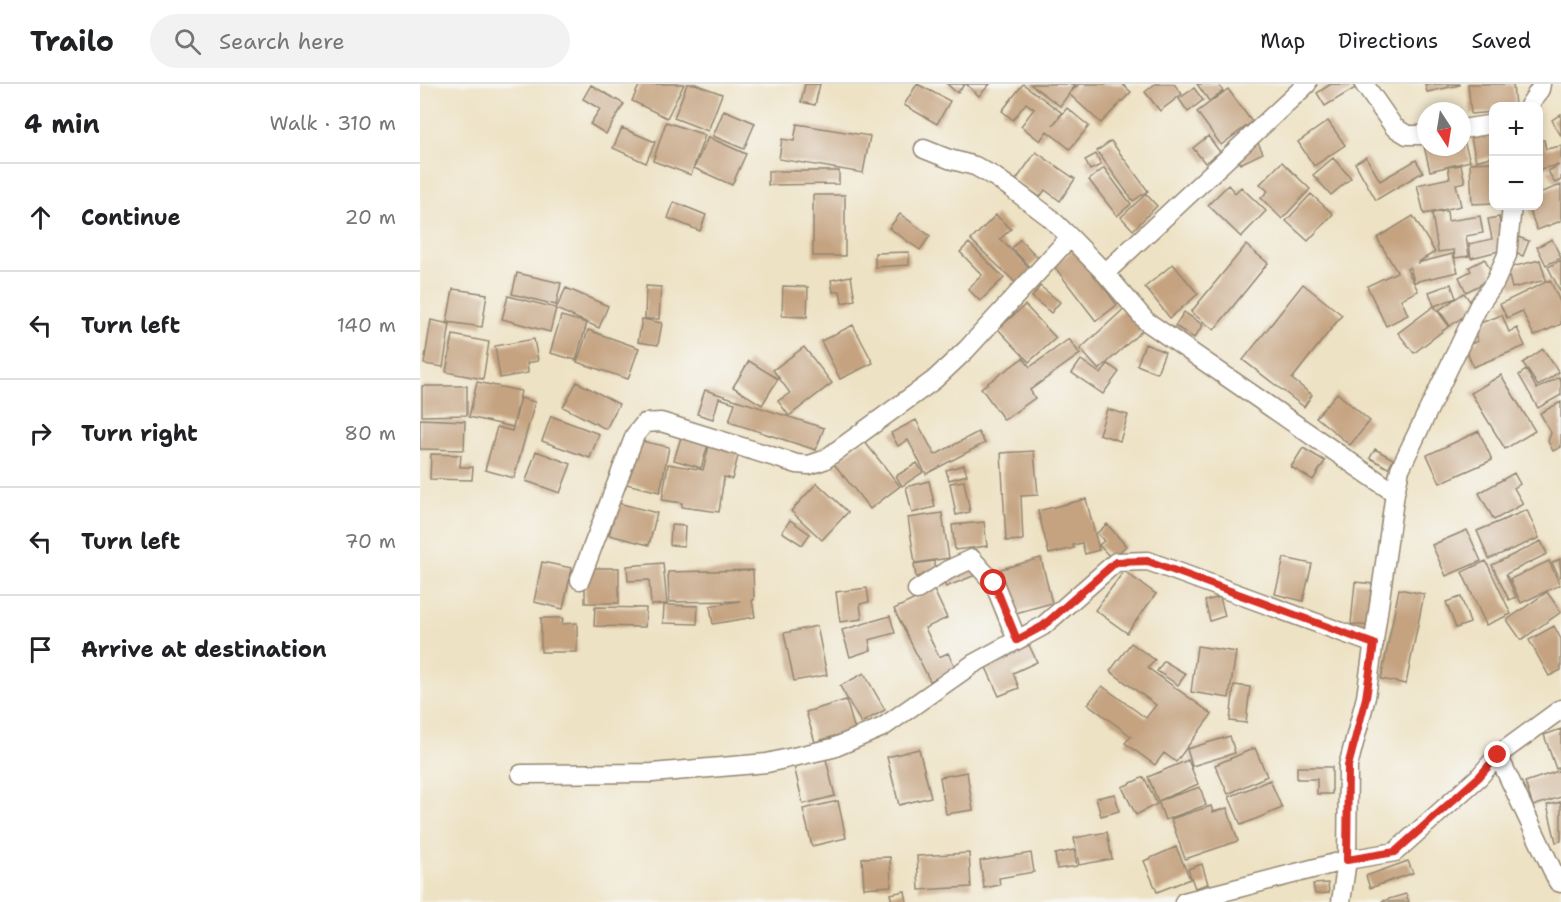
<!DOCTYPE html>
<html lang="en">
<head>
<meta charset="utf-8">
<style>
  :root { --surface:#fff; --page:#f2f2f2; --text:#202124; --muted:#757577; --line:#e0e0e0 }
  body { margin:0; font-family:"Shantell Sans",sans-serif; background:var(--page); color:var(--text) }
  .controls { position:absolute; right:18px; top:18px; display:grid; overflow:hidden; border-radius:12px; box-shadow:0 3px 9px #0003 }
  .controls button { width:54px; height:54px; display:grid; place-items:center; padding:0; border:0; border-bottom:2px solid var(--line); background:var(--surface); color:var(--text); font:30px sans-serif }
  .compass { position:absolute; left:997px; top:18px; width:54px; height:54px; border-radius:50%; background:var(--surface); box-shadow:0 3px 9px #0003; rotate:168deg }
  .stop { position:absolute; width:18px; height:18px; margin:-14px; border:4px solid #d93025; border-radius:50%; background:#fff }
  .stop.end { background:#d93025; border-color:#fff; box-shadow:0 2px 6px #0008 }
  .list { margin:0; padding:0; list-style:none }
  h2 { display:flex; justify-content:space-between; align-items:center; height:78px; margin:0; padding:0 24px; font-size:26px }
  h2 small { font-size:20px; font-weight:400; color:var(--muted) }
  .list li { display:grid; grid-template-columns:39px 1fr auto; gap:18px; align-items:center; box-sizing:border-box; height:108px; padding:0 24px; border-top:2px solid var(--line) }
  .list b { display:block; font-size:22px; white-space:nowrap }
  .list em { font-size:20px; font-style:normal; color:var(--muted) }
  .icon { flex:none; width:33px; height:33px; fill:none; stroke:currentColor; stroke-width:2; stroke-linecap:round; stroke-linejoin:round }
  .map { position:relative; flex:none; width:1141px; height:818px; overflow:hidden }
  header { display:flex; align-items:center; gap:36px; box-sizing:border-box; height:84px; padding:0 30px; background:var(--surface); border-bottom:2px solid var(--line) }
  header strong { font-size:28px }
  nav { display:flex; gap:33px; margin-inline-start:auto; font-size:21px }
  .search { width:420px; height:54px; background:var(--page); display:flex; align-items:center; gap:15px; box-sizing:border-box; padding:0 21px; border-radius:33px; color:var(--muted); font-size:22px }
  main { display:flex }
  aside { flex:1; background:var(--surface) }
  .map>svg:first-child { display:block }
  .building { fill:#c5a380 }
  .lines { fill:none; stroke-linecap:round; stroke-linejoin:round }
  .minor-casing { stroke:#948671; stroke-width:21 }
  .minor { stroke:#fff; stroke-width:18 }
  .route { stroke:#d93025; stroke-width:8 }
</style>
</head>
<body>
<header>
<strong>Trailo</strong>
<div class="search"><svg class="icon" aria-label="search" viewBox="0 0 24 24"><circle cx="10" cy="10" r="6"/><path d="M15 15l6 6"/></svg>Search here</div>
<nav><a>Map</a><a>Directions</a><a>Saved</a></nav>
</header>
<main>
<aside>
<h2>4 min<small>Walk · 310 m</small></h2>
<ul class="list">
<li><svg class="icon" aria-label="ahead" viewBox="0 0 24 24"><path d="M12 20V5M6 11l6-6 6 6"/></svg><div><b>Continue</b></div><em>20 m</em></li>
<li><svg class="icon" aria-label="left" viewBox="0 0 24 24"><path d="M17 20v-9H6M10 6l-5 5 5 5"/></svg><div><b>Turn left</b></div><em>140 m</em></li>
<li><svg class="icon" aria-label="right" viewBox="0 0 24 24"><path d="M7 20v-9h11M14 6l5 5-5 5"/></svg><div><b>Turn right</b></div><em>80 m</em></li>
<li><svg class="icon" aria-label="left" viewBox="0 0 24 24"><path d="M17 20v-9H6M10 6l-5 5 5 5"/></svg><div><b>Turn left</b></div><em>70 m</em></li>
<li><svg class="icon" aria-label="arrive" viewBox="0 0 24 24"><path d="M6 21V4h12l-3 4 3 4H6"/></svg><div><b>Arrive at destination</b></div></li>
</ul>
</aside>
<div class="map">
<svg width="1141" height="818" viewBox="0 0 1141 818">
  <rect width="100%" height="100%" fill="#f6f6f2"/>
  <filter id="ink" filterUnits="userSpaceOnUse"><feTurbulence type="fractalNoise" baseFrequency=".0167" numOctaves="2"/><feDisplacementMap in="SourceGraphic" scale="12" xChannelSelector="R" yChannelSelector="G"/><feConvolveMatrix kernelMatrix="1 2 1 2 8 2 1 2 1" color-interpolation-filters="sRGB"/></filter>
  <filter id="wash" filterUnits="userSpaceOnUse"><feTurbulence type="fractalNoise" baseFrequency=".008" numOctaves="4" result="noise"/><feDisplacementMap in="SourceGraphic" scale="24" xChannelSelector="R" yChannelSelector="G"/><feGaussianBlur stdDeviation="1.35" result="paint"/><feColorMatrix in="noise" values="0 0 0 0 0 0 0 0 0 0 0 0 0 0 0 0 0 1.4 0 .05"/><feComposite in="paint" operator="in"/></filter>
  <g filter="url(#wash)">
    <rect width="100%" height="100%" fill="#eee2c4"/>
    <g id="blocks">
      <!-- building -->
      <path class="building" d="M220,0H264L247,34L212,17Z
        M267,0H275L302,10L288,47L254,34Z
        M385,0H400L395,21L381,18Z
        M497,0L530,17L517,40L484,21Z
        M527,0H545L537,9Z
        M546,0H570L559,12Z
        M603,0L642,29L633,41L647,24L669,42L650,65L627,47L620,57L601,42L614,25L606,19L593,36L582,27Z
        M610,0H656L640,22Z
        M659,0H704L703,1L711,8L681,39L649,10Z
        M735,0H754L762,10L740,27L725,8Z
        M777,0H798L803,7L789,17Z
        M911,0H935L937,3L905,22L897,9Z
        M1005,0H1040V1L1007,8Z
        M1048,0H1093L1095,22H1074V28L1051,30Z
        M171,1L204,20L186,50L170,40L180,25L163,15Z
        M774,4L783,16L768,28L759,15Z
        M808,5L832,38L801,61L777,28Z
        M304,26L335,39L324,65L293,52Z
        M1141,30V52L1132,36Z
        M908,37L925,61L894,82L878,58Z
        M246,38L285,51L271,91L233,77Z
        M377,40L450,52L443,89L359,75L362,55L374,57Z
        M202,44L235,58L226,79L193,64Z
        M1074,49V72L1056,77L1051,54Z
        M1042,50L1050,77L1010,87L1003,58H1006V63H1042Z
        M788,52L800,68L785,79L773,64Z
        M288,53L326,70L312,101L274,84Z
        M1124,56L1126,65L1141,62V96L1135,99L1128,87L1139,81L1119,85V57Z
        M691,57L728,107L713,117L677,67Z
        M838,59L843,69L820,80L815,71Z
        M616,68L655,95L640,117L625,106L620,113L596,96Z
        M676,70L681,81L670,86L665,76Z
        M946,73L960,97L996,76L1003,88L956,116L935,79Z
        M913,74L931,94L911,111L893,91Z
        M862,78L890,105L862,135L841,114L848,107L840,100Z
        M1074,78V119L1052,120L1050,79Z
        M1041,81L1045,98L1036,100L1041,122L1004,130L997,101L1030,94L1028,83Z
        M684,84L711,120L697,132L669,96Z
        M348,87H419V100L348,101Z
        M808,101L815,109L821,103L846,127L821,153L788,121Z
        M1141,101V137L1117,146L1108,122H1119V109Z
        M726,110L737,122L713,146L701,133Z
        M891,110L913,130L888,157L866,137Z
        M393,111H425V172H393Z
        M254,118L286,131L280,147L248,134Z
        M1027,127L1028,137L1060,132L1063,149L1046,152L1049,172L1035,174L1034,166L1018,168L1012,129Z
        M480,130L510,152L500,166L469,144Z
        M576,131L591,145L580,155L613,187L599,202L551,156Z
        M993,132L1015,168L997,179L1033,170L1038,188L994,198L990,183L987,185L998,207L981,215L988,231L966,242L947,202L977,188L957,154Z
        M1079,133L1083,166L1051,174L1049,160L1072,155L1068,135Z
        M1098,153L1109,157L1103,172L1092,168Z
        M600,155L619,175L610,183L592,164Z
        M1132,155L1141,174L1126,181L1117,163Z
        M549,159L584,194L560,217L548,205L562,191L540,168Z
        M826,161L848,179L794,246L771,228Z
        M654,165L697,221L676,237L633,181Z
        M489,168V181L455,183V169Z
        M1065,175L1074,194L1046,208L1039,193L1051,187L1049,183Z
        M1120,176L1126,196L1092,204L1087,184Z
        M1141,176V209L1128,183Z
        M753,180L778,210L750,234L725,203Z
        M97,189L141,199L136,221L92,210Z
        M431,192L435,216L422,219L420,207L413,208L411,196Z
        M1130,196L1141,220V240L1114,252L1102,227L1087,234L1080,220Z
        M883,200L922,231L872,295L892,311L884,323L823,276Z
        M1031,200L1036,214L1014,222L1009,208Z
        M226,202L241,203L239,235H225Z
        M363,202L388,203L387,233L362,232Z
        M620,202L640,218L631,229L612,213Z
        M146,204L188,222L179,244L136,225Z
        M33,205L67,210L62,243L27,238Z
        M1044,209L1055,224L1030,242L1019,226Z
        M88,212L136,224L130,248L82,235Z
        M605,221L636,254L609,278L578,245Z
        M1014,222L1029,242L994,269L978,249Z
        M706,223L726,243L679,286L660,265Z
        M764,228L783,241L774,254L755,242Z
        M1082,231L1089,248L1097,244L1105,262L1053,283L1045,262L1058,257L1052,242Z
        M141,232L167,239L156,276L130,269Z
        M222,235L242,239L238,261L218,258Z
        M11,236L30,240L23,283L4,280Z
        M433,241L453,279L420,295L401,257Z
        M168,246L219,264L208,295L157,278Z
        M33,251L69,258L63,295L26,288Z
        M114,255L118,277L107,279L108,289L80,294L75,262Z
        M649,255L660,270L610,306L615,314L584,336L561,304L603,274L610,283Z
        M725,260L745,268L737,289L717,281Z
        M384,263L412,299L369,332L358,317L370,309L353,286Z
        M1123,265L1139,288L1118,302L1103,279Z
        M661,276L681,290L688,280L699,288L683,310L652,289Z
        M329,277L358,295L342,321L313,303Z
        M1106,286L1117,305L1139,293L1141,297V311L1118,324L1099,291Z
        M1081,291L1115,347L1085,365L1051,309Z
        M57,298L101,307L93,343L49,333Z
        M157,298L199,320L186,345L143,323Z
        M2,302H47V331L2,332Z
        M285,306L404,344L396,366L309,338L315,319L299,314L293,335L277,330Z
        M917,309L950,337L930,361L896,333Z
        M101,314L115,318L94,394L65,386L77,343L92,347Z
        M1141,318V363L1133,367L1128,357L1131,349L1120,329Z
        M687,325L708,331L700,357L679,350Z
        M131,332L179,350L170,374L122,357Z
        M0,335L45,337L44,366L0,365Z
        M496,336L515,371L558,348L565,359L506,390L488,356L478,362L471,349Z
        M1059,347L1072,376L1020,399L1007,371Z
        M262,350L289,357L281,384L254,376Z
        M207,354L249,363L240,408L206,400Z
        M444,357L480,402L450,425L414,380Z
        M290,358L320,365L312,395L304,393L299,428L262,423V419L242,416L248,380L283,386Z
        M883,364L905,377L893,396L871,383Z
        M955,365L973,375L968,384L950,374Z
        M116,367L151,380L140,409L106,397Z
        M614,367L618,411L601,412L603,456L586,457L581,369Z
        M11,370L41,371L40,383H53L52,396L10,395Z
        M497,379L503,388L482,402L476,392Z
        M544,381L547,391L529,396L526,386Z
        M1094,389L1100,400L1094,404L1103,420L1074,436L1059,409Z
        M509,397L515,423L492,429L486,403Z
        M544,397L550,428L536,431L530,399Z
        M397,399L428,428L402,456L371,427Z
        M666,415L679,466L665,470L662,459L653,461L654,464L629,470L618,427Z
        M198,419L237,429L229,461L189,451Z
        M1107,426L1119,454L1069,475L1057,447Z
        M522,429L529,474L495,479L488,434Z
        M370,436L390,450L382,461L362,448Z
        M564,438L567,462L535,466L532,441Z
        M687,440L706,462L692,475L679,461L684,457L677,449Z
        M251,441L265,442L264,462L250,461Z
        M1047,446L1061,477L1026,492L1012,461Z
        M1121,457L1127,470L1086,490L1096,513L1089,516L1072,481Z
        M621,474L632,519L592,530L581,485Z
        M864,474L892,480L883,517L855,510Z
        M1140,475L1141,492L1139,493L1132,479Z
        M514,477L515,491L496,493L494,480Z
        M1066,477L1091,530L1066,541L1042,488Z
        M1129,477L1140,501L1101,519L1090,495Z
        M122,478L152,484L143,525L114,518Z
        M243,479L247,520L231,521L229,496L208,497L207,482Z
        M554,480L558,490L526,503L522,494Z
        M165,484H199V519H165Z
        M333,486L334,516H332L335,533L293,540L290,522L320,517L249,518L248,488Z
        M704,487L736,510L707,549L675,526Z
        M935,498L953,500L949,542L931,540Z
        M447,504L449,518L440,520L442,535L420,538L416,508Z
        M979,505L1004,510L986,600L961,595Z
        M514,506L527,534L505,544L519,573L528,569L536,585L510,597L474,525Z
        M1127,508L1141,528L1101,556L1087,536Z
        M800,513L805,532L790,537L785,517Z
        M1041,513L1050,539L1036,544L1026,518Z
        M244,521L278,522L277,540L243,539Z
        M175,523L226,524L225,543L174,542Z
        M470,532L475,549L449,556L451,566L430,573L422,546Z
        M121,534H143L142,540L157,539V568H121Z
        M397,542L407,591L374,597L364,549Z
        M1134,542L1141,555V586L1129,592L1109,556Z
        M711,559L735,576L728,584L792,630L756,678L744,669L735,681L705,659L711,652L668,620L682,602L726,634L736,621L690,587Z
        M609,561L617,578L593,589L599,604L579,612L565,581Z
        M777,562L816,568L809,614L771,608Z
        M744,577L766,590L758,601L737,587Z
        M444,589L465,626L441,639L420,602Z
        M814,601L830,603L826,639L810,637Z
        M426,616L435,646L395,658L386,628Z
        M1141,645V683L1136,685L1124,651Z
        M810,652L815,669L772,682L767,665Z
        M835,664L847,692L808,710L795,681Z
        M499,665L511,713L479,721L467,673Z
        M406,675L415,712L383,720L374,682Z
        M768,676L778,700L738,717L728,693Z
        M877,683H912V710H897V695H877Z
        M1141,686V713L1113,722L1105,698Z
        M547,688L553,726L526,730L520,693Z
        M724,693L737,720L716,731L702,703Z
        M850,696L862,724L821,741L809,713Z
        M780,703L786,721L745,736L738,717Z
        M695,710L699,727L681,732L676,714Z
        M418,717L426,754L392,762L383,725Z
        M1141,718V757L1136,758L1127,721Z
        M791,722L793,728L807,724L818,757L765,775L751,735Z
        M687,748L692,775L659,781L654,754Z
        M756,763L770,795L737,808L724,777Z
        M654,766L657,782L637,785L635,770Z
        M549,769L551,803L499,806L497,772Z
        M611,769L614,788L579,794L580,801L564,804L560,777Z
        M470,773L471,802L444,804L442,774Z
        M988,777L993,789L950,804L946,792Z
        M782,780L788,800L775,804L768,785Z
        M908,799L909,809L895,810L893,800Z
        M485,807L487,818H472L470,810Z
        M986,810L989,818H962V817Z"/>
    </g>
  </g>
  <g filter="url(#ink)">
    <use href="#blocks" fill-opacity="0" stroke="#948671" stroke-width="1.5"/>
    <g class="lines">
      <defs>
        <path id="minor" d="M944,0L974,43L987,51H1006
          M1109,22L1120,5L1121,0
          M1042,45L1074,40
          M504,65L529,75L555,82L575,93L595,107L628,132L650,153L685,189L726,237L975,409
          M685,189L887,0
          M160,496L215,351L225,339L241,338L377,380L389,381L404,376L514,296L546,266L650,153
          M497,506L528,486L552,475L574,499L597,556
          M1078,671L1138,798L1141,799
          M101,690L232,689L347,679L413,664L463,643L553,580L623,542L696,478L728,477L954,560
          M764,818L927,776L975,768L1059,693L1078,671L1141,625
          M921,818L927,776L928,682L946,613L975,409L980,385L1059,221L1075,198L1087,171L1092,122"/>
      </defs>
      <!-- minor casing -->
      <use href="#minor" class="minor-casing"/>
      <!-- minor -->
      <use href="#minor" class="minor"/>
    </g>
  </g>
  <g class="lines" filter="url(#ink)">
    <!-- route -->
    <path class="route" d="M574,499L597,556L623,542L696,478L728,477L954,560L946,614L928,682L927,776L975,768L1059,693L1078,671"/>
  </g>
</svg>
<div class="controls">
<button>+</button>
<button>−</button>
</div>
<svg class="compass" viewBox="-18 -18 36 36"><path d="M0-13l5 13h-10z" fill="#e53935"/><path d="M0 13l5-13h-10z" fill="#757577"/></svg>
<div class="stop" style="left:574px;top:499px"></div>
<div class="stop end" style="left:1078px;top:671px"></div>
</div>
</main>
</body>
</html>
